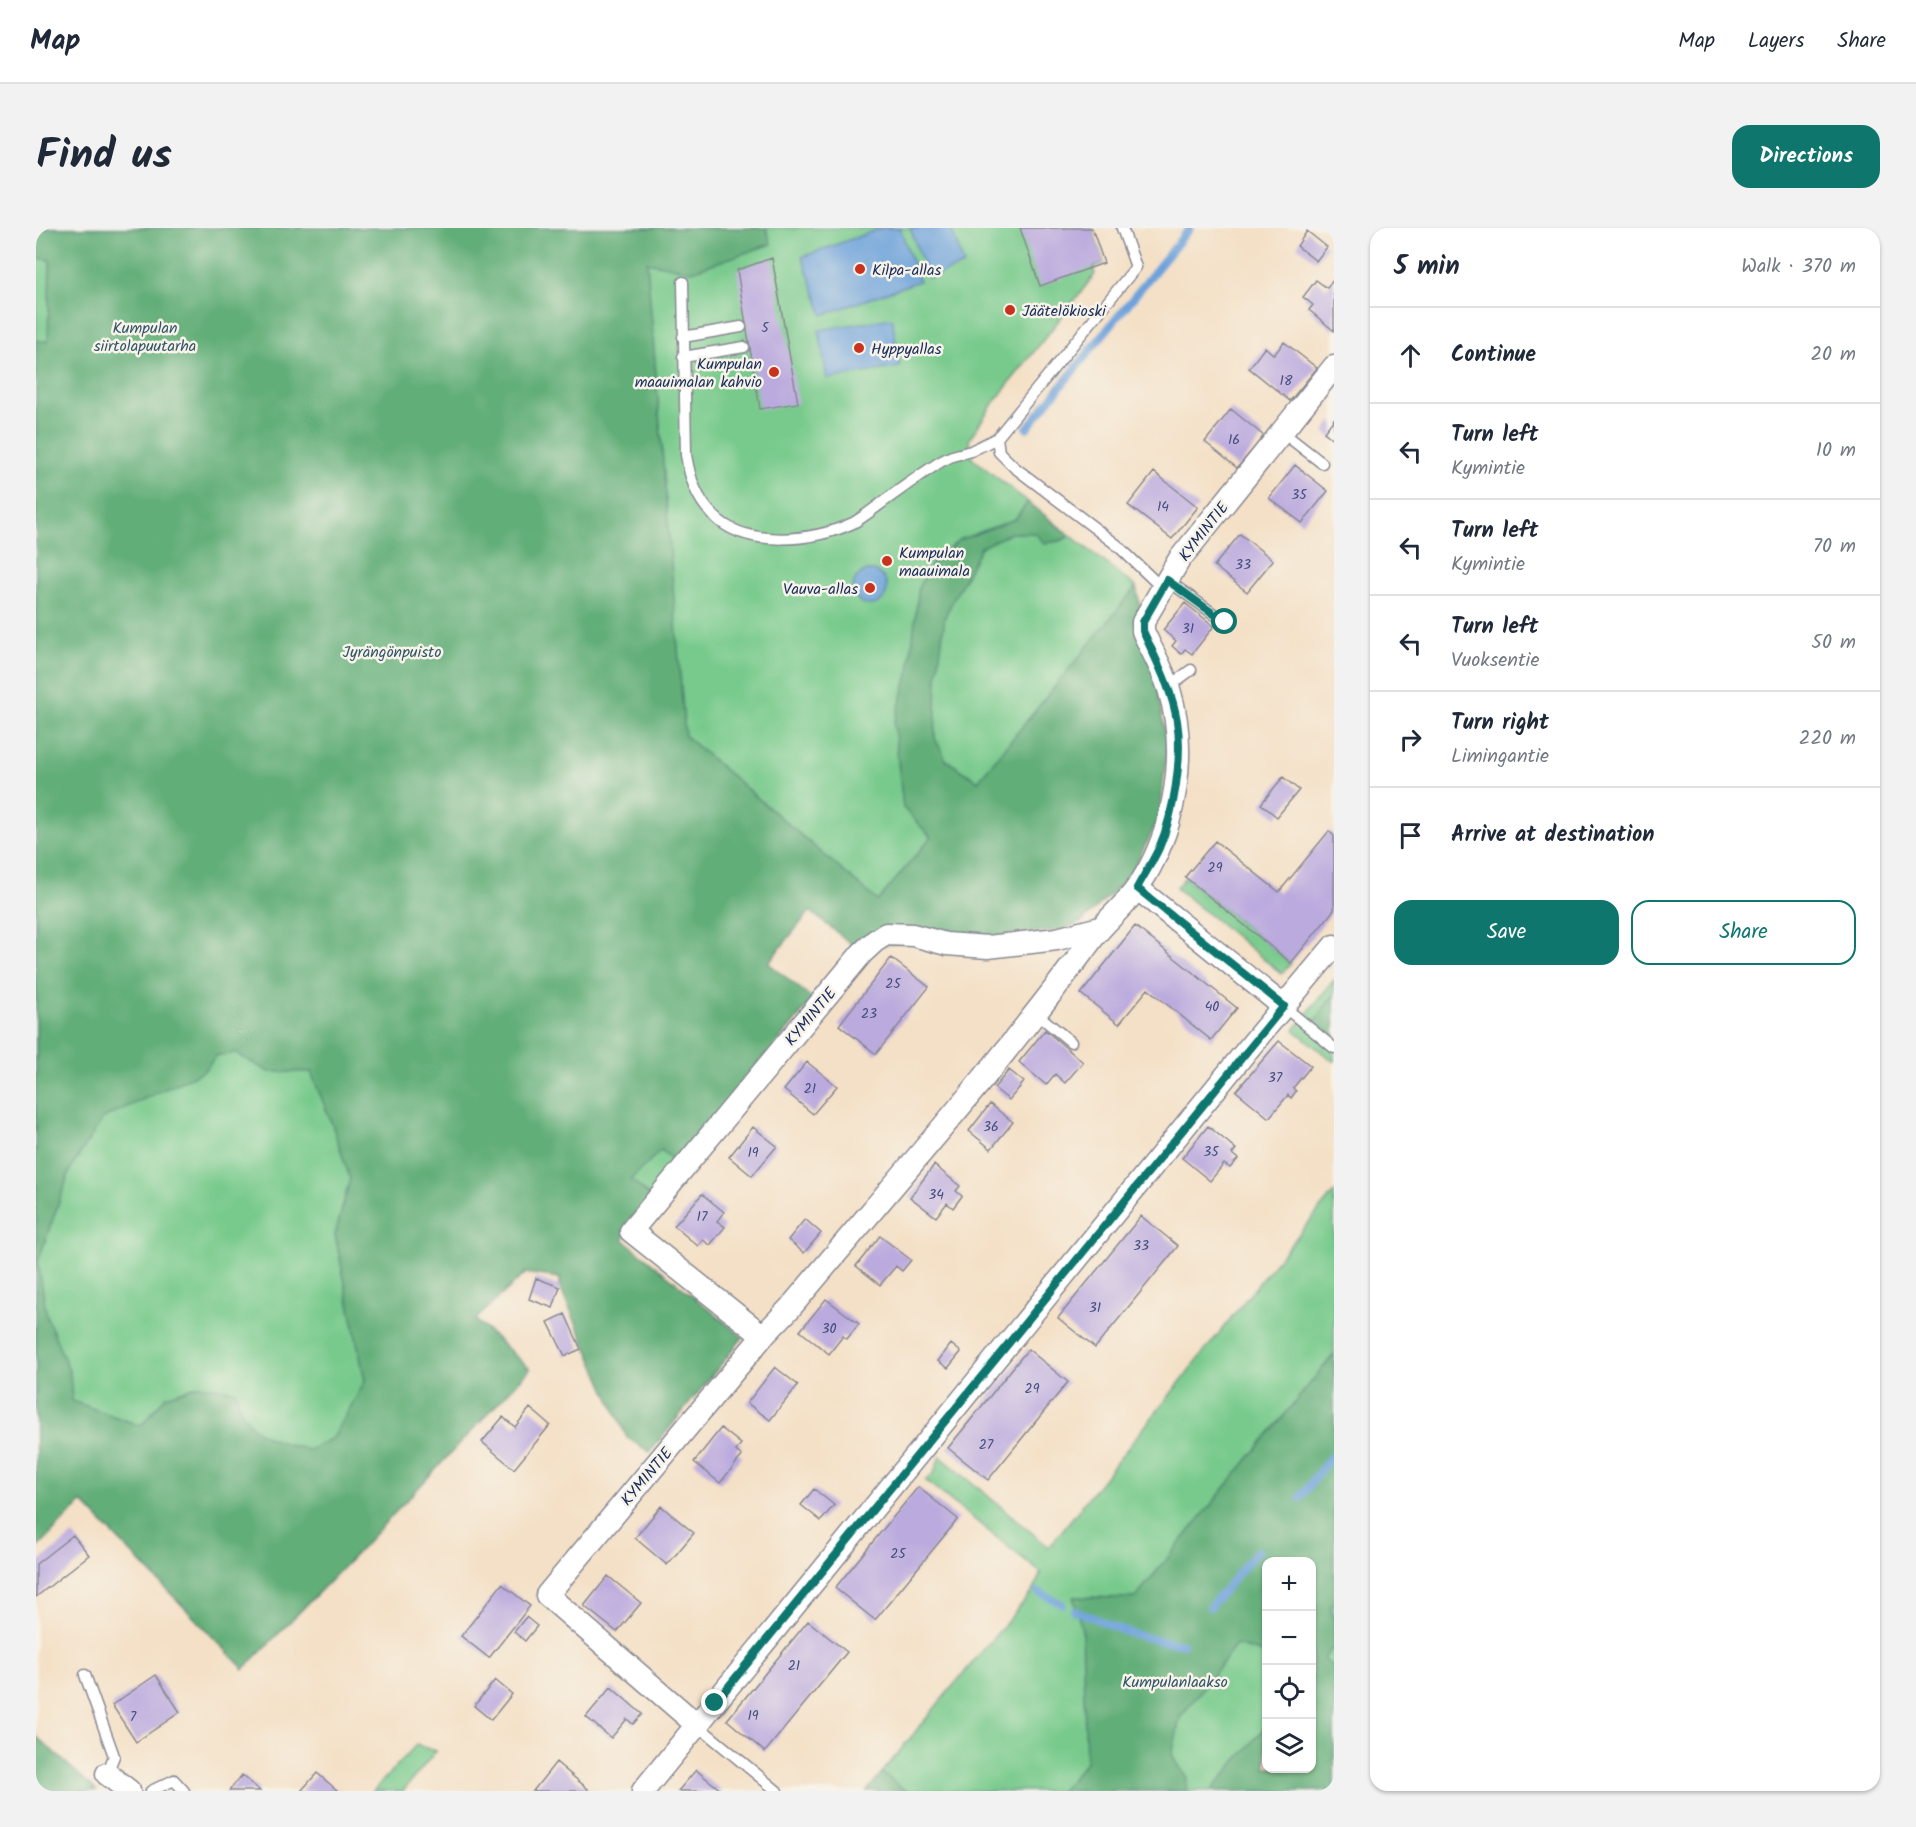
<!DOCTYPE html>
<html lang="en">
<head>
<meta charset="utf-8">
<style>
  :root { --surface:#fff; --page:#f2f2f3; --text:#1f2937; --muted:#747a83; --line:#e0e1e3; --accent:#0f766e }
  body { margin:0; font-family:Kalam,sans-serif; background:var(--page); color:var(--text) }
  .controls { position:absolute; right:18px; bottom:18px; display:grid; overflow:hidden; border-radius:12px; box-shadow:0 2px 4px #0004 }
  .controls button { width:54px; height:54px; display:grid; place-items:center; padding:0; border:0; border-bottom:2px solid var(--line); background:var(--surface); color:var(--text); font:30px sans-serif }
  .stop { position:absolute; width:18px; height:18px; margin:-14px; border:4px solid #0f766e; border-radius:50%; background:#fff }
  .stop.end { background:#0f766e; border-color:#fff; box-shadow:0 2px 6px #0008 }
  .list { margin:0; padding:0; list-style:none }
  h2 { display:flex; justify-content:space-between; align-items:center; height:78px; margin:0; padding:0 24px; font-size:26px }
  h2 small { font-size:20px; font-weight:400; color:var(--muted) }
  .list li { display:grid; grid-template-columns:39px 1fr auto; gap:18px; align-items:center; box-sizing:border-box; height:96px; padding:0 24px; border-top:2px solid var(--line) }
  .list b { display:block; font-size:22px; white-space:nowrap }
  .list p { margin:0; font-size:20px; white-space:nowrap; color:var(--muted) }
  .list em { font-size:20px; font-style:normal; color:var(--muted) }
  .actions { display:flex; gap:12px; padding:18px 24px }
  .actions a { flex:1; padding:14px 0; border:2px solid var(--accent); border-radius:18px; text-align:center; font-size:21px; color:var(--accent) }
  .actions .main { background:var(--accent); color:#fff }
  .icon { flex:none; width:33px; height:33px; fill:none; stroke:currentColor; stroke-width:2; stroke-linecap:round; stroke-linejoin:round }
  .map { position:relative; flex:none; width:1298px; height:1563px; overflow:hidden; border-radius:18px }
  header { display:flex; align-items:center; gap:36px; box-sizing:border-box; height:84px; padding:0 30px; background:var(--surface); border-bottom:2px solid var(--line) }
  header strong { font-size:28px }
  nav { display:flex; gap:33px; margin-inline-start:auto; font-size:21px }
  .intro { display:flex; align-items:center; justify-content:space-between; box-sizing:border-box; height:144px; padding:0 36px }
  h1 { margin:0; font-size:42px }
  .button { padding:15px 27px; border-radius:18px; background:var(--accent); color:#fff; font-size:21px; font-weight:700 }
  main { display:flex; gap:36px; padding:0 36px }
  aside { flex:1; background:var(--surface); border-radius:18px; box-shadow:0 2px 4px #0004 }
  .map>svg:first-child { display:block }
  .green { fill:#78ca8c; stroke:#4a7c75; stroke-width:1.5; fill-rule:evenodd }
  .forest { fill:#62ae78; stroke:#3e6e6b; stroke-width:1.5; fill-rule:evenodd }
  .water { fill:#6da2da; stroke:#44689c; stroke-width:1.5 }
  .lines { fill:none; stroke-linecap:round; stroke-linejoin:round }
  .stream { stroke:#6da2da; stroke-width:8 }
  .building { fill:#bbaade }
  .service-casing { stroke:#888892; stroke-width:13 }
  .minor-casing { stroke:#888892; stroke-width:25 }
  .service { stroke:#fff; stroke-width:10 }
  .minor { stroke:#fff; stroke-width:22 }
  .route { stroke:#0f766e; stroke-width:8 }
  .poi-dot { fill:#c8321e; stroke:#f7f3e8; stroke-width:2 }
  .labels { text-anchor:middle; stroke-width:5; stroke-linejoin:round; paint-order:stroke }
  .number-label { font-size:14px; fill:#434e7e }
  .poi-label { font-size:16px; fill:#1b2f5e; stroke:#f7f3e8; text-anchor:start }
  .park-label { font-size:16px; fill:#32566a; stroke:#f7f3e8 }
  .street-label { font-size:16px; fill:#1b2f5e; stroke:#f7f3e8 }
</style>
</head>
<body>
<header>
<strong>Map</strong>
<nav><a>Map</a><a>Layers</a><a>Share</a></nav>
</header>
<div class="intro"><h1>Find us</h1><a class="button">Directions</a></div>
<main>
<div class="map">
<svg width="1298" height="1563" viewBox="0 0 1298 1563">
  <rect width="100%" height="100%" fill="#f7f3e8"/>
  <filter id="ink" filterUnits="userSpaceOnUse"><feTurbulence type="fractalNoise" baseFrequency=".0167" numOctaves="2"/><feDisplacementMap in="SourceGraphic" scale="12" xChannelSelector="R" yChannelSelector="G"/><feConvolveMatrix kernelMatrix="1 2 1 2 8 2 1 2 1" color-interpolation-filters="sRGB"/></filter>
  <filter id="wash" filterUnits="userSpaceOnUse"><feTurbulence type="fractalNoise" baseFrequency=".008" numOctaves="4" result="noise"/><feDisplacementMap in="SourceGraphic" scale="24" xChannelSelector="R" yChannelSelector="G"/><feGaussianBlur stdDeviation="1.35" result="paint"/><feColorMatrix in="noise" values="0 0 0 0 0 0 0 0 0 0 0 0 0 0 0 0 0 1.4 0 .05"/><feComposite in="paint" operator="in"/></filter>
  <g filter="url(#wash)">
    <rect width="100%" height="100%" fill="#f4e0c6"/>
    <!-- green -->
    <path class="green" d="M0,0H1056L1068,35L1057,40L1059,46L953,181L933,212L936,230L1100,359L1120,455L1093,649L774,683L732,735L777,771L589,999L524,1050L490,1045L439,1091L494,1141L317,1329L208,1441L46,1274L0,1321Z
      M1149,649L1255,735L1246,746L1140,660Z
      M1298,752V834L1258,802Z
      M1298,964V1563H831L906,1471L996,1364L1005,1345L889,1252L898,1245L904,1228L1013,1319L1230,1046ZM1230,1334H1276V1540H1230Z
      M380,1517L400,1523L367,1563H337Z"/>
    <!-- forest -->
    <path class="forest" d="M0,0H730L735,16L656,43L611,34L649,508L842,673L895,609L867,580L858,496L873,444L883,358L896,336L923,312L979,291L992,274L1034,308L1024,313L1008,315L999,305H975L945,319L909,388L901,451L899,510L910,532L942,553L1100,359L1120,455L1131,518L1124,589L1093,649L1045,694L1027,702L819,719L774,683L732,735L777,771L668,904L637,932L625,922L595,951L614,969L589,999L588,1012L707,1109L614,1224L591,1210L524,1059V1050L489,1045L439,1092L494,1141L317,1329L208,1441L46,1274L0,1321V113H12L14,32L0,30ZM199,825L233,844H275L296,896L314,951L299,1007L329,1153L297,1210L273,1222C249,1216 219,1210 207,1186C203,1179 202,1170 200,1163L164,1157L130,1168L105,1198L36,1173L34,1145L11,1089L2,1033L35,940L67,890L168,843L180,828Z
      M1298,766V811L1278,794Z
      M1298,1126V1376L1294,1378L1298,1393V1418L1288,1431L1298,1440V1563H1175L1230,1498V1540H1276V1334H1230V1426L1200,1417L1144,1490L1136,1527L1151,1550L1150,1563H1025L1050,1534L1046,1402L1037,1369L1099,1370Z
      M0,1508L61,1563H0Z
      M846,1545L870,1563H831Z"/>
    <!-- water -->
    <path class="water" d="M846,0H864L883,53L787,87L766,29Z
      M874,0H915L928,37L892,50Z
      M856,90L864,139L791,151L783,102Z
      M817 360a17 17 0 1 1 34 0a17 17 0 1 1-34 0Z"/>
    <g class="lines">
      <!-- stream -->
      <path class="stream" d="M991,200L1154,0
        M1264,1270L1298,1224
        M1002,1364L1026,1376
        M1174,1379L1221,1323
        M1038,1383C1054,1386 1067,1395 1082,1401C1102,1409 1125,1413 1147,1416"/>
    </g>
    <g id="blocks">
      <!-- building -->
      <path class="building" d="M984,0H1056L1068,35L1004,58Z
        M1271,3L1291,19L1280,33L1261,18Z
        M736,30L762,175L724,181L701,42Z
        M1298,51V103L1273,82L1277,77L1267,69L1280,52L1291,60Z
        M1248,114L1281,140L1254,173L1213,140L1229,119L1238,127Z
        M1195,181L1228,208L1201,240L1169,214Z
        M1298,191V212L1288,204Z
        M1259,237L1292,263L1266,295L1233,270Z
        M1118,244L1162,279L1136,311L1092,277Z
        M1204,306L1237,332L1211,364L1178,338Z
        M1149,375L1178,398L1156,426L1149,421L1145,426L1136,418L1140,413L1127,402Z
        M1247,549L1263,562L1241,589L1225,576Z
        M1293,603L1298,608V682L1255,735L1149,649L1179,613L1243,664Z
        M1099,698L1201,780L1175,812L1112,761L1083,796L1045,766Z
        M855,730L893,759L840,826L803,797Z
        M1009,802L1047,834L1029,855L1019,846L1010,857L983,834Z
        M1243,813L1275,838L1257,860L1260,863L1255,870L1252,867L1233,890L1200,863Z
        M771,834L801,858L777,886L748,862Z
        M973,842L988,854L973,872L958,860Z
        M954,876L977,894L955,921L933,903Z
        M1172,898L1200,921L1196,926L1202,931L1194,940L1188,936L1174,953L1146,930Z
        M717,899L741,918L716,948L693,929Z
        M898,937L924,958L920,963L926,968L917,980L911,975L900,989L874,969Z
        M666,966L688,984L681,993L689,999L674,1017L667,1012L662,1018L638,998Z
        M1105,988L1142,1018L1059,1120L1022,1090Z
        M769,991L785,1005L768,1025L752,1012Z
        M844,1008L875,1032L866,1043L860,1038L844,1057L820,1038Z
        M500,1050L524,1059L517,1080L493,1071Z
        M790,1071L823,1096L811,1111L807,1108L793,1126L764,1103Z
        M529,1086L545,1121L529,1128L512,1094Z
        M915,1116L925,1124L912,1140L902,1133Z
        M992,1121L1032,1154L952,1252L912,1220Z
        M739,1139L762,1157L734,1192L711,1175Z
        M494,1180L514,1197L478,1241L446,1214L467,1189L479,1199Z
        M685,1200L705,1216L700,1223L706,1228L684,1255L658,1234Z
        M882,1259L922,1291L839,1392L799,1360Z
        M778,1261L798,1277L785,1293L765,1277Z
        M625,1278L658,1305L631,1337L599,1310Z
        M37,1307L53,1327L0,1369V1336Z
        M572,1348L605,1375L581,1404L548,1378Z
        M466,1356L494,1378L453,1430L425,1408Z
        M490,1389L501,1398L489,1413L478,1404Z
        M772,1393L811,1424L729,1524L691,1492Z
        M120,1447L144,1484L100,1514L76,1477Z
        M459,1452L476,1466L455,1492L438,1478Z
        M575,1459L606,1486L597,1496L591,1491L575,1510L550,1489Z
        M520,1534L552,1561L551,1563H497Z
        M660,1542L686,1563H642Z
        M281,1545L302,1563H265Z
        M206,1547L213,1553L224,1563H193Z"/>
    </g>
  </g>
  <g filter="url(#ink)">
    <use href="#blocks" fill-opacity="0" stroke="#888892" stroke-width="1.5"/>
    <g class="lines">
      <defs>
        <path id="service" d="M1086,0L1100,39L961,210L963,224L978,239L1081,317L1126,360
          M647,54L650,227C654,250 660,271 678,288C711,321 778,313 817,295C826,290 835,283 843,277C863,262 883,248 904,234L916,228L935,223L961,210
          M647,109L705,99
          M647,129L708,119
          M1246,204L1286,235
          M1131,352L1189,394
          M1132,459L1155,442
          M1247,778L1298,820
          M1001,786L1035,814
          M49,1447L78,1528L71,1546
          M661,1497L741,1563
          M115,1563L138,1552L148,1563"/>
        <path id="minor" d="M1101,660L1247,778
          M727,1108L754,1080C856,958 962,839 1056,711C1069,693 1088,679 1101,660C1115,641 1125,617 1132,595C1144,551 1146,504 1133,461C1127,441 1115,422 1107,403V394L1143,332L1298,139
          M661,1497L511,1367L727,1108L595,1003L826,725L839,713L850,706L877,707L910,716L952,719L1021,711L1064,700
          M71,1546L93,1563
          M607,1563L1225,805L1298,718"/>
      </defs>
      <!-- service casing -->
      <use href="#service" class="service-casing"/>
      <!-- minor casing -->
      <use href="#minor" class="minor-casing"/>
      <!-- service -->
      <use href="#service" class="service"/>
      <!-- minor -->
      <use href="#minor" class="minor"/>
    </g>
  </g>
  <g class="lines" filter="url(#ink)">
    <!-- route -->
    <path class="route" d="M679,1475L1248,778L1101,660C1108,647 1117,633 1123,620C1138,586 1147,529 1141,493C1136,461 1120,432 1107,403V394L1131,352L1189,394"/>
  </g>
  <!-- markers -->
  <g class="poi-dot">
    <circle cx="824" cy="41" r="6"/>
    <circle cx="974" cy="82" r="6"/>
    <circle cx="823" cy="120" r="6"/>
    <circle cx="738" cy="144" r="6"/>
    <circle cx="851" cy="333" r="6"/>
    <circle cx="834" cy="360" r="6"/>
  </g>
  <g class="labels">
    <!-- number labels -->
    <g class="number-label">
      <text x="729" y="104">5</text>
      <text x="1250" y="157">18</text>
      <text x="1198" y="216">16</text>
      <text x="1263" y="271">35</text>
      <text x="1127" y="283">14</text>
      <text x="1207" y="341">33</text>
      <text x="1152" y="405">31</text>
      <text x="1179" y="644">29</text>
      <text x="857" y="760">25</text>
      <text x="1176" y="783">40</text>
      <text x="833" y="790">23</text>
      <text x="1239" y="854">37</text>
      <text x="774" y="865">21</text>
      <text x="955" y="903">36</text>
      <text x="1175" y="928">35</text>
      <text x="717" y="929">19</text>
      <text x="900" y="971">34</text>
      <text x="666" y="993">17</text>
      <text x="1105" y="1022">33</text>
      <text x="1059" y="1084">31</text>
      <text x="793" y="1105">30</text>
      <text x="996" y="1165">29</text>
      <text x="950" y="1221">27</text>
      <text x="862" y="1330">25</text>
      <text x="758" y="1442">21</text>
      <text x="717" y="1492">19</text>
      <text x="97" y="1493">7</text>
    </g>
    <!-- poi labels -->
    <g class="poi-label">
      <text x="836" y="47">Kilpa-allas</text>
      <text x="986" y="88">Jäätelökioski</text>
      <text x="835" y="126">Hyppyallas</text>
      <text x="726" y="141" text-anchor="end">Kumpulan<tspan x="726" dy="18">maauimalan kahvio</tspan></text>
      <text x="863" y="330">Kumpulan<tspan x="863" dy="18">maauimala</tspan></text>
      <text x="822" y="366" text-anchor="end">Vauva-allas</text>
    </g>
    <!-- park labels -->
    <g class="park-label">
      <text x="109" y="105">Kumpulan<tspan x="109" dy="18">siirtolapuutarha</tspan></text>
      <text x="356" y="429">Jyrängönpuisto</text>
      <text x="1139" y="1459">Kumpulanlaakso</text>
    </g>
    <!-- street labels -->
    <g class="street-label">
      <text transform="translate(1167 303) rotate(-52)" y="6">KYMINTIE</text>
      <text transform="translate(774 788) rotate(-50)" y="6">KYMINTIE</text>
      <text transform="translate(610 1248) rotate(-50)" y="6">KYMINTIE</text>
    </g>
  </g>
</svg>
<div class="controls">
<button>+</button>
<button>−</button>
<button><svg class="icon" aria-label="locate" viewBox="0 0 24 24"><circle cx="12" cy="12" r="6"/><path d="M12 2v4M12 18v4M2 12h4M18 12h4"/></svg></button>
<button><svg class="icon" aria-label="layers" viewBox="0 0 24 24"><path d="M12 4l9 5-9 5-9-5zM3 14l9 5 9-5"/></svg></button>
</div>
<div class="stop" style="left:1189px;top:394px"></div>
<div class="stop end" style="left:679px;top:1475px"></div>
</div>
<aside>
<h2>5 min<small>Walk · 370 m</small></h2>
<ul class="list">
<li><svg class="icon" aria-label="ahead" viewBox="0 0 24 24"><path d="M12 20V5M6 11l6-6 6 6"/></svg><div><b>Continue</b></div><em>20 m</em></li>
<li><svg class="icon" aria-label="left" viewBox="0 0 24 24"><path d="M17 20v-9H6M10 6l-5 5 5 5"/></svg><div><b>Turn left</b><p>Kymintie</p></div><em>10 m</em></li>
<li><svg class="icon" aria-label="left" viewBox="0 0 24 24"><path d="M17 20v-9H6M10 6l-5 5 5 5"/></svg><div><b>Turn left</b><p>Kymintie</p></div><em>70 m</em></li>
<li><svg class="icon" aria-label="left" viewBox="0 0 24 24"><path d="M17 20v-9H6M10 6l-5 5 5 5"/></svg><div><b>Turn left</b><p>Vuoksentie</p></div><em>50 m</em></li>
<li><svg class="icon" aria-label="right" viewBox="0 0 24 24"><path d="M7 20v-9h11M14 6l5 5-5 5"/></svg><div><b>Turn right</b><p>Limingantie</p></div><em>220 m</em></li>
<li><svg class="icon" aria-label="arrive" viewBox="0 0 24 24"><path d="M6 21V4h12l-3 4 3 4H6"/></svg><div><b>Arrive at destination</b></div></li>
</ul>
<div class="actions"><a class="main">Save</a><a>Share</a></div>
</aside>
</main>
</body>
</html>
